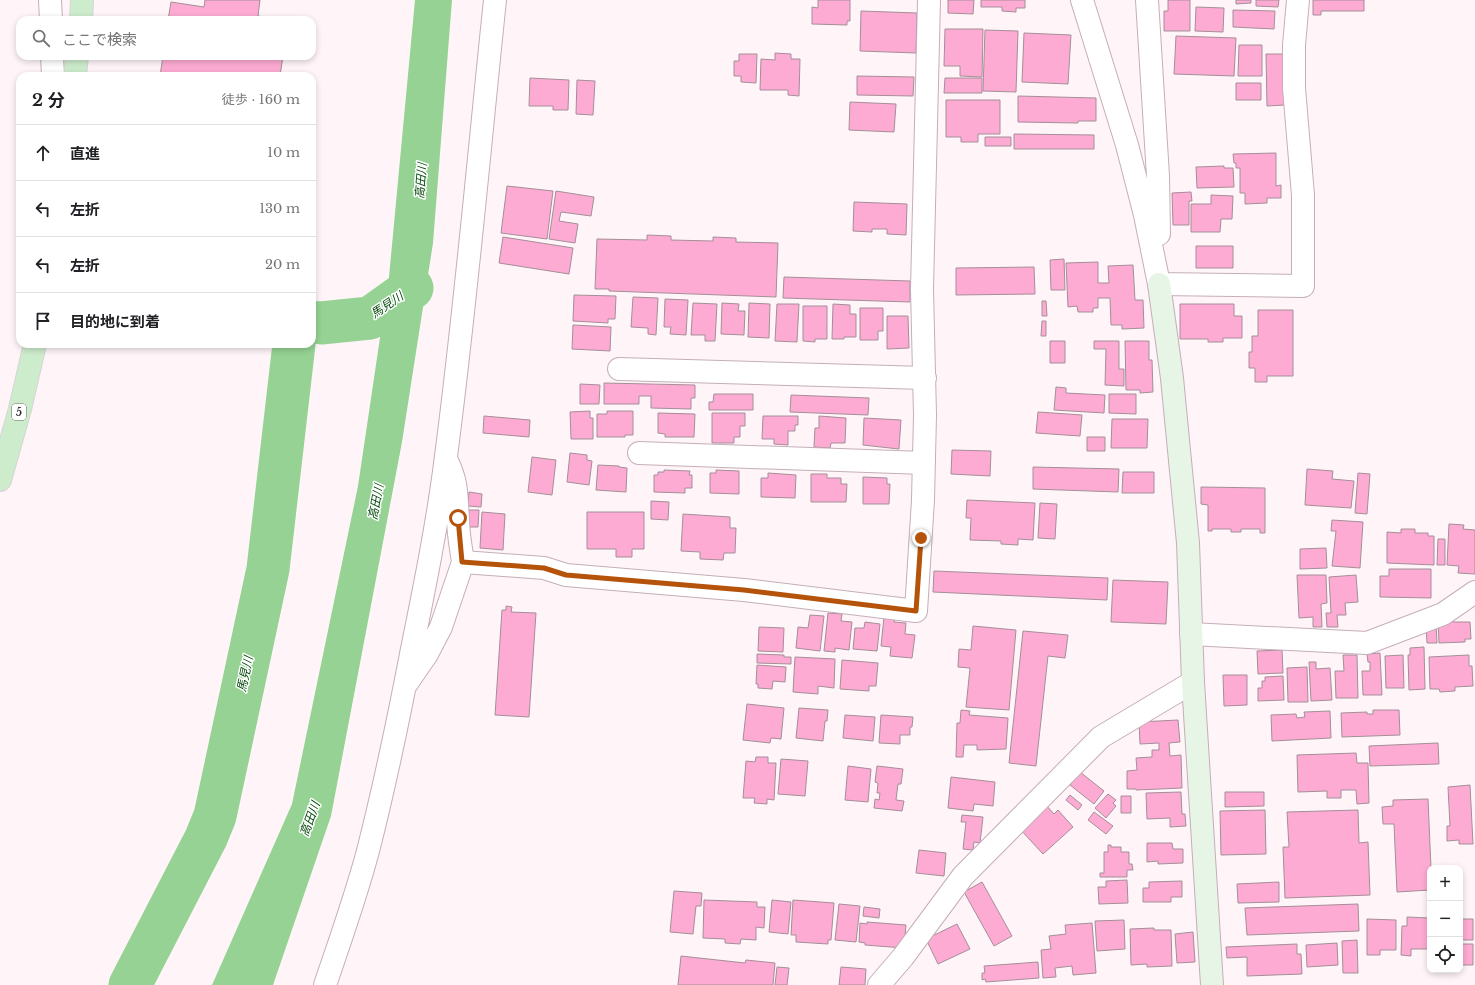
<!DOCTYPE html>
<html lang="ja">
<head>
<meta charset="utf-8">
<style>
  :root { --surface:#fff; --page:#f2f2f2; --text:#202124; --muted:#757577; --line:#e0e0e0 }
  body { margin:0; font-family:"Libre Baskerville","Noto Sans JP",serif; background:var(--page); color:var(--text) }
  .controls { position:absolute; right:12px; bottom:12px; display:grid; overflow:hidden; border-radius:8px; box-shadow:0 2px 6px #0003 }
  .controls button { width:36px; height:36px; display:grid; place-items:center; padding:0; border:0; border-bottom:1px solid var(--line); background:var(--surface); color:var(--text); font:20px sans-serif }
  .stop { position:absolute; width:12px; height:12px; margin:-9px; border:3px solid #b45309; border-radius:50%; background:#fff }
  .stop.end { background:#b45309; border-color:#fff; box-shadow:0 1px 4px #0008 }
  .list { margin:0; padding:0; list-style:none }
  h2 { display:flex; justify-content:space-between; align-items:center; height:52px; margin:0; padding:0 16px; font-size:17px }
  h2 small { font-size:13px; font-weight:400; color:var(--muted) }
  .list li { display:grid; grid-template-columns:26px 1fr auto; gap:12px; align-items:center; box-sizing:border-box; height:56px; padding:0 16px; border-top:1px solid var(--line) }
  .list b { display:block; font-size:15px; white-space:nowrap }
  .list em { font-size:13px; font-style:normal; color:var(--muted) }
  .icon { flex:none; width:22px; height:22px; fill:none; stroke:currentColor; stroke-width:2; stroke-linecap:round; stroke-linejoin:round }
  .map { position:relative; flex:none; width:1475px; height:985px; overflow:hidden }
  .search { position:absolute; background:var(--surface); box-shadow:0 2px 6px #0003; left:16px; top:16px; width:300px; height:44px; display:flex; align-items:center; gap:10px; box-sizing:border-box; padding:0 14px; border-radius:12px; color:var(--muted); font-size:15px }
  .panel { position:absolute; background:var(--surface); box-shadow:0 2px 6px #0003; left:16px; top:72px; width:300px; height:276px; border-radius:12px }
  .map>svg:first-child { display:block }
  .water { fill:#95d293 }
  .lines { fill:none; stroke-linecap:round; stroke-linejoin:round }
  .river { stroke:#95d293; stroke-width:43 }
  .building { fill:#fdabd3; stroke:#a48e98 }
  .street-casing { stroke:#c5aeb8; stroke-width:24 }
  .secondary-casing { stroke:#c5aeb8; stroke-width:24 }
  .primary-casing { stroke:#d6d4d5; stroke-width:24 }
  .street { stroke:#fff; stroke-width:22 }
  .secondary { stroke:#e6f5e6; stroke-width:22 }
  .primary { stroke:#cdeccc; stroke-width:22 }
  .route { stroke:#b45309; stroke-width:5 }
  .labels { text-anchor:middle; stroke-width:3; stroke-linejoin:round; paint-order:stroke }
  .shield { fill:#fff; stroke:#70696c; stroke-width:1 }
  .shield-label { font-size:10px; font-weight:bold; fill:#32292d }
  .water-label { font-size:12px; font-style:italic; fill:#084b0f; stroke:#fff }
</style>
</head>
<body>
<div class="map">
<svg width="1475" height="985" viewBox="0 0 1475 985">
  <rect width="100%" height="100%" fill="#fff5f9"/>
  <!-- water -->
  <path class="water" d="M415,0H452L433,243L402,442L331,816L273,985H212L292,804L358,486L389,277Z"/>
  <g class="lines">
    <!-- river -->
    <path class="river" d="M312,322L321,323L370,318L412,288
      M130,985L206,838L215,816L268,569L294,344"/>
  </g>
  <!-- building -->
  <path class="building" d="M205,0H260L258,16L284,20H168L171,2L204,7Z
    M818,0H850V21H847V25L812,24V7L818,8Z
    M948,0H974L973,14L948,13Z
    M981,0H1025V8H1016V12L1002,11V7H981Z
    M1168,0H1190V31H1164V11H1168Z
    M1236,0H1251V3L1236,4Z
    M1256,0H1279L1278,7L1256,6Z
    M1313,0H1364V11H1321V15H1313Z
    M1196,7L1224,8L1223,32L1195,31Z
    M1233,10L1275,11L1274,29L1233,27Z
    M861,11L917,13L916,53L860,51Z
    M945,29H983L982,77L960,76V66H944Z
    M985,30L1018,31L1016,92L983,91Z
    M1024,33L1071,35L1068,84L1022,82Z
    M1176,36L1236,38L1234,76L1174,74Z
    M1239,45H1262V76H1238Z
    M775,53L791,54V59H800L799,96L788,95V90H760L761,59L775,60Z
    M739,54H757L756,83L741,82V76H734V61H739Z
    M1266,54H1284L1285,105L1267,106Z
    M163,56H283L280,76H160Z
    M857,76L914,77L913,96L857,95Z
    M530,78L569,80L568,110H553V106H529Z
    M945,78H982V93H944Z
    M577,80L595,81L593,115L576,114Z
    M1236,83H1261V100H1236Z
    M1018,96L1096,98V121H1078V123L1018,122Z
    M946,100H1000V134H978V142H961V137H946Z
    M850,102L896,104L894,132L849,130Z
    M1014,134L1094,135V149H1014Z
    M985,137H1011V146H985Z
    M1276,153V186L1281,185V198H1267V203L1245,204V193H1240V168H1236V163H1234L1233,154Z
    M1224,166V168H1233L1234,187L1197,188L1196,167Z
    M507,186L553,191L547,239L501,233Z
    M556,191L594,197L591,216L561,212L559,221L578,224L575,243L549,239Z
    M1191,192L1192,201H1189V225H1173L1172,193Z
    M1211,195L1233,196L1232,219H1221L1220,232H1191V204H1211Z
    M854,202L907,204L906,235L887,234V229H872V232L853,231Z
    M647,235L671,236V240L713,241V237L736,238V242L778,243L776,297L609,291V289H595L597,239L647,240Z
    M503,237L573,248L569,274L499,263Z
    M1196,246H1233V268H1196Z
    M1064,259L1065,290H1051L1050,260Z
    M1098,262V283H1109L1108,266L1133,265L1135,300H1143L1144,328L1122,329V325H1111L1110,298H1098V308H1093V312H1078L1077,306L1068,307L1066,263Z
    M1034,267L1035,294L956,295V268Z
    M784,277L910,281V302L783,298Z
    M574,295L616,296L615,319H608V323L573,321Z
    M633,297L658,298L656,335L648,334V328L631,327Z
    M665,299L688,300L686,335L670,334L671,327H664Z
    M1042,301H1046L1047,316H1042Z
    M693,303L717,304L715,341H705V335H691Z
    M722,303L739,304L738,311H745L744,335L721,334Z
    M749,303L770,304L769,338L748,337Z
    M777,304H799L797,342L775,341Z
    M833,304L850,305V314H856V337H844V339H832Z
    M1180,304H1234V316H1242V338H1223V342H1208V339H1180Z
    M803,306H827V339H815V342L803,341Z
    M860,308H883V331H878V340H860Z
    M1258,310H1293V376H1267V382H1255V368H1249V352H1252V336H1258Z
    M887,316H908L909,348L887,349Z
    M1042,321H1046V336H1041Z
    M573,325L611,327L610,351L572,349Z
    M1050,341H1065V363H1050Z
    M1094,341H1119V369H1124V386L1105,385L1106,349H1094Z
    M1125,341H1149V360H1152L1153,392L1140,393V390H1126Z
    M604,383L695,385V398H691V409L651,408V396H639V404H604Z
    M580,384L600,385L599,404H580Z
    M1056,387L1066,388V393L1105,395L1104,413L1054,410Z
    M714,394H753V410H709V402H713Z
    M1109,394H1136V414L1109,413Z
    M791,395L869,398L868,415L790,412Z
    M590,411V418H593V439H571L570,412Z
    M607,411H633V435H625V437H597V414H607Z
    M1038,412L1082,415L1080,436L1036,433Z
    M658,413L695,414L694,437H665V434L658,433Z
    M712,413H745V426H740V437H734V443H712Z
    M484,416L530,420L529,437L483,433Z
    M763,416H798V425H795V431H788V445L774,444V439H762Z
    M819,416L846,418L845,443H831L830,448L814,447L815,428H819Z
    M864,418L901,420L899,449L863,445Z
    M1112,419H1148L1147,448H1111Z
    M1087,437H1105V451H1087Z
    M952,450L991,451L990,476L951,474Z
    M570,453L587,455V460L592,461L589,485L567,482Z
    M532,457L556,460L552,495L528,492Z
    M598,465L619,466V467L627,468L626,492L596,490Z
    M1033,467L1119,469L1118,492L1033,489Z
    M1307,469L1333,471L1332,479L1354,481L1351,508L1305,505Z
    M664,470L690,471L689,475H692V488H685V493L654,492V475H658V472H664Z
    M716,470L739,471V494L710,493V473H716Z
    M1123,472H1154V493H1122Z
    M768,473L796,475L795,498L761,497V478H768Z
    M1358,473L1370,474L1367,514L1355,513Z
    M811,474H827V478H841V484H847L846,502H811Z
    M863,477L887,478V484H890L889,504H863Z
    M1201,487L1265,488V533H1260V529H1241V532H1231V529H1212V531H1208V505L1201,504Z
    M469,492L482,494L481,507L468,506Z
    M967,500L1035,503L1033,540L1018,539V545L1001,544V541L970,540L971,518H966Z
    M651,501L669,502L668,520L651,519Z
    M1040,503L1057,504L1055,539L1038,538Z
    M469,510H479L478,527H467Z
    M482,512L505,514L503,550L480,548Z
    M587,512H644V549H632V557H616V549H587Z
    M683,514L730,517V528H736L735,553H724L723,560L700,559V552L681,551Z
    M1332,520L1363,522L1360,568L1332,566L1336,531H1331Z
    M1449,524L1464,525L1463,529L1475,530V574L1458,573L1459,566L1447,565Z
    M1401,529H1415V533H1428V536H1434V565L1387,563V532L1401,533Z
    M1438,539H1445V565H1437Z
    M1326,548L1327,568L1300,569V549Z
    M1389,569H1431V598L1380,597V576H1389Z
    M934,571L1108,578L1107,600L933,592Z
    M1297,575H1326L1327,603L1321,604L1322,627H1313V617L1299,618Z
    M1356,575L1358,602L1345,603L1346,615H1337L1338,627H1327L1326,613H1331L1329,577Z
    M1113,580L1168,582L1166,624L1111,622Z
    M506,606L512,607L511,612L536,613L529,717L495,715L502,610H506Z
    M828,613L842,614L841,621L852,622L849,650L835,648V652L824,651Z
    M810,615L824,616L820,651L796,648L798,627L808,628Z
    M884,617L895,618L894,622L906,623L905,634L915,635L912,658L890,656L891,647L881,646Z
    M1438,620H1453V622H1470L1471,639H1465V642L1439,643Z
    M865,622L880,624L877,651L853,649L855,628H864Z
    M1436,624L1437,643H1427L1426,625Z
    M973,626L1016,630L1009,710L966,707L970,668L958,667L959,649L971,650Z
    M759,627L784,628L783,652L758,651Z
    M1023,631L1068,635L1065,658L1048,656L1036,766L1009,763Z
    M1424,647L1425,689L1409,690L1408,655H1410V648Z
    M1282,650L1283,673L1258,674L1257,651Z
    M1380,653L1382,695H1363L1362,671H1370V662H1368L1367,654Z
    M757,654L784,655V657H791V664L757,663Z
    M1343,655H1357L1358,698H1336L1335,671H1344Z
    M1403,655L1404,688H1386L1385,656Z
    M1469,655V666H1472L1473,686L1455,687V691L1440,692L1439,689H1430L1429,657Z
    M795,657L835,659L834,688L818,686V694L793,692Z
    M842,660L878,663L876,686H869V691L840,689Z
    M1309,662H1316V669L1330,668L1332,700L1311,701Z
    M757,665L786,667L785,682L773,681L772,689L758,688V684H756Z
    M1307,667L1308,702H1288L1287,668Z
    M1223,675H1247V705L1224,706Z
    M1283,676L1284,700L1258,701V688H1262V681H1265V677Z
    M747,704L784,708L781,739L771,738L770,743L743,740Z
    M799,708L828,710L827,721H825L823,741L796,738Z
    M961,710L970,711L969,715L1008,718L1006,749L977,750V745H964L963,757H956L957,723H960Z
    M1373,710H1399L1400,735L1342,737L1341,713L1367,712V714H1373Z
    M1330,711L1331,738L1272,741L1271,715L1296,714L1297,718L1305,717L1304,712Z
    M845,715L875,717L873,741L843,738Z
    M881,715L913,717L912,727H910V735H900V744L879,743Z
    M1178,720L1180,742L1169,743L1170,756L1181,755L1182,788L1136,790V789H1127V771L1137,770L1136,758L1152,757V750H1159V743L1140,744L1139,722Z
    M1438,743L1439,764L1370,766L1369,746Z
    M1356,753L1357,763H1368L1369,803L1357,804L1356,790H1341V798H1327V791L1298,792L1297,755Z
    M756,757H768V763H776L774,800L767,799V804L754,803L755,798H743L746,761L755,762Z
    M781,759L808,761L805,796L778,794Z
    M848,766L871,769L868,802L845,800Z
    M877,766L903,769L901,784H898L896,800L904,801L902,811L874,808L875,799L879,800L880,793H877L878,783L875,782Z
    M1080,772L1104,791L1094,804L1070,785Z
    M951,777L995,782L993,806L974,804L973,811L948,808Z
    M1470,785L1473,844H1459V840L1447,841V826H1450L1448,787Z
    M1181,792L1182,814H1185L1186,826L1170,827V818L1147,819L1146,793Z
    M1225,792H1264V806L1225,807Z
    M1108,794L1116,800L1113,803L1116,806L1106,818L1095,808Z
    M1070,795L1082,805L1078,810L1066,800Z
    M1121,796H1131V813H1121Z
    M1428,799L1431,868L1430,890L1397,892L1394,824H1383L1382,807L1393,806V800Z
    M1045,804L1054,814L1058,810L1073,827L1043,854L1019,828Z
    M1265,810L1266,854L1221,855L1220,811Z
    M1358,810L1359,843L1368,842L1370,895L1285,898L1283,847H1289L1287,812Z
    M1094,812L1113,826L1106,834L1088,820Z
    M962,815L983,817L980,843L974,842L973,850L963,849L966,822H961Z
    M1147,843H1172L1173,849H1183V863L1158,864V861L1147,862Z
    M1108,845H1111V847H1121V852H1129V864H1132L1133,870H1127V877H1100V873H1104V852H1108Z
    M919,850L946,853L944,876L916,873Z
    M1127,880L1128,903L1099,904L1098,887H1106V881Z
    M1182,881V897H1171V902H1143V888H1149V882Z
    M982,882L1012,936L994,946L964,892Z
    M1279,882V902L1238,903L1237,884Z
    M674,891L702,893L701,906H696L693,934L670,932Z
    M704,900L757,902V907H765L764,928L756,927V940L741,939L740,944L725,943V939L703,938Z
    M772,900L791,902L788,934L769,932Z
    M793,900L834,903L831,940H828V944L796,942V935H791Z
    M839,904L860,906L856,942L835,940Z
    M1358,904L1359,931L1247,935L1245,908Z
    M864,907L880,909L879,918L863,916Z
    M1407,917L1429,918L1428,949H1411V956L1401,955L1402,926H1407Z
    M1367,919L1396,920V950H1380V955H1367Z
    M1460,919H1473V940H1460Z
    M1124,920L1125,949L1097,951L1095,921Z
    M867,922L906,925L904,948L865,945V943L859,942L860,923L867,924Z
    M1092,923L1096,973L1073,975L1072,966L1055,968L1056,977L1043,978L1041,950L1051,949L1049,936L1066,934L1065,925Z
    M957,924L970,949L938,964L926,939Z
    M1154,928V930H1171L1172,966L1147,967V964L1131,965L1130,929Z
    M1193,932L1195,962L1177,963L1175,934Z
    M1357,940L1358,973H1343L1342,941Z
    M1337,943L1338,965L1307,967L1306,945Z
    M1297,944V954H1301L1302,974L1247,976V957L1227,958L1226,947Z
    M1460,944H1473V965H1460Z
    M681,956L745,963L746,960L775,963L773,985H678Z
    M1038,962L1039,978L986,982L985,979L982,980V973H985L984,966Z
    M777,967L789,968L787,985H775Z
    M841,967L866,969L865,985H839Z"/>
  <g class="lines">
    <defs>
      <path id="street" d="M50,0L51,20
        M1082,0L1127,145L1145,215L1159,284
        M1147,0L1158,176L1159,234
        M52,56L53,76
        M1159,284L1303,286V195L1294,88V45L1298,0
        M619,369L925,378
        M639,453L924,463
        M447,461C458,484 456,494 458,519C458,533 461,548 463,562
        M1191,634L1367,643L1443,614L1475,592
        M405,686L427,654L441,627L463,562L544,568L566,575L744,590L916,611L923,500L925,415L922,289L929,0
        M325,985C340,941 356,896 368,851C385,784 399,717 412,649C425,585 438,521 446,456C466,304 479,152 495,0
        M879,985L903,957L963,876L1101,737L1193,682"/>
      <path id="secondary" d="M1159,284L1172,378L1188,543L1193,682L1212,985"/>
      <path id="primary" d="M81,20L82,0
        M75,76L77,56
        M0,480L20,409L35,344"/>
    </defs>
    <!-- street casing -->
    <use href="#street" class="street-casing"/>
    <!-- secondary casing -->
    <use href="#secondary" class="secondary-casing"/>
    <!-- primary casing -->
    <use href="#primary" class="primary-casing"/>
    <!-- street -->
    <use href="#street" class="street"/>
    <!-- secondary -->
    <use href="#secondary" class="secondary"/>
    <!-- primary -->
    <use href="#primary" class="primary"/>
  </g>
  <g class="lines">
    <!-- route -->
    <path class="route" d="M458,518L462,562L544,568L566,575L744,590L916,611L921,538"/>
  </g>
  <g class="labels">
    <!-- shield labels -->
    <rect class="shield" x="12" y="404" width="14" height="16" rx="3"/>
    <g class="shield-label">
      <text x="19" y="416">5</text>
    </g>
    <!-- water labels -->
    <g class="water-label">
      <text transform="translate(421 181) rotate(-85)" y="4">高田川</text>
      <text transform="translate(387 305) rotate(-34)" y="4">馬見川</text>
      <text transform="translate(376 502) rotate(-79)" y="4">高田川</text>
      <text transform="translate(245 674) rotate(-78)" y="4">馬見川</text>
      <text transform="translate(310 819) rotate(-70)" y="4">高田川</text>
    </g>
  </g>
</svg>
<div class="controls">
<button>+</button>
<button>−</button>
<button><svg class="icon" aria-label="locate" viewBox="0 0 24 24"><circle cx="12" cy="12" r="6"/><path d="M12 2v4M12 18v4M2 12h4M18 12h4"/></svg></button>
</div>
<div class="stop" style="left:458px;top:518px"></div>
<div class="stop end" style="left:921px;top:538px"></div>
<div class="search"><svg class="icon" aria-label="search" viewBox="0 0 24 24"><circle cx="10" cy="10" r="6"/><path d="M15 15l6 6"/></svg>ここで検索</div>
<section class="panel">
<h2>2 分<small>徒歩 · 160 m</small></h2>
<ul class="list">
<li><svg class="icon" aria-label="ahead" viewBox="0 0 24 24"><path d="M12 20V5M6 11l6-6 6 6"/></svg><div><b>直進</b></div><em>10 m</em></li>
<li><svg class="icon" aria-label="left" viewBox="0 0 24 24"><path d="M17 20v-9H6M10 6l-5 5 5 5"/></svg><div><b>左折</b></div><em>130 m</em></li>
<li><svg class="icon" aria-label="left" viewBox="0 0 24 24"><path d="M17 20v-9H6M10 6l-5 5 5 5"/></svg><div><b>左折</b></div><em>20 m</em></li>
<li><svg class="icon" aria-label="arrive" viewBox="0 0 24 24"><path d="M6 21V4h12l-3 4 3 4H6"/></svg><div><b>目的地に到着</b></div></li>
</ul>
</section>
</div>
</body>
</html>
